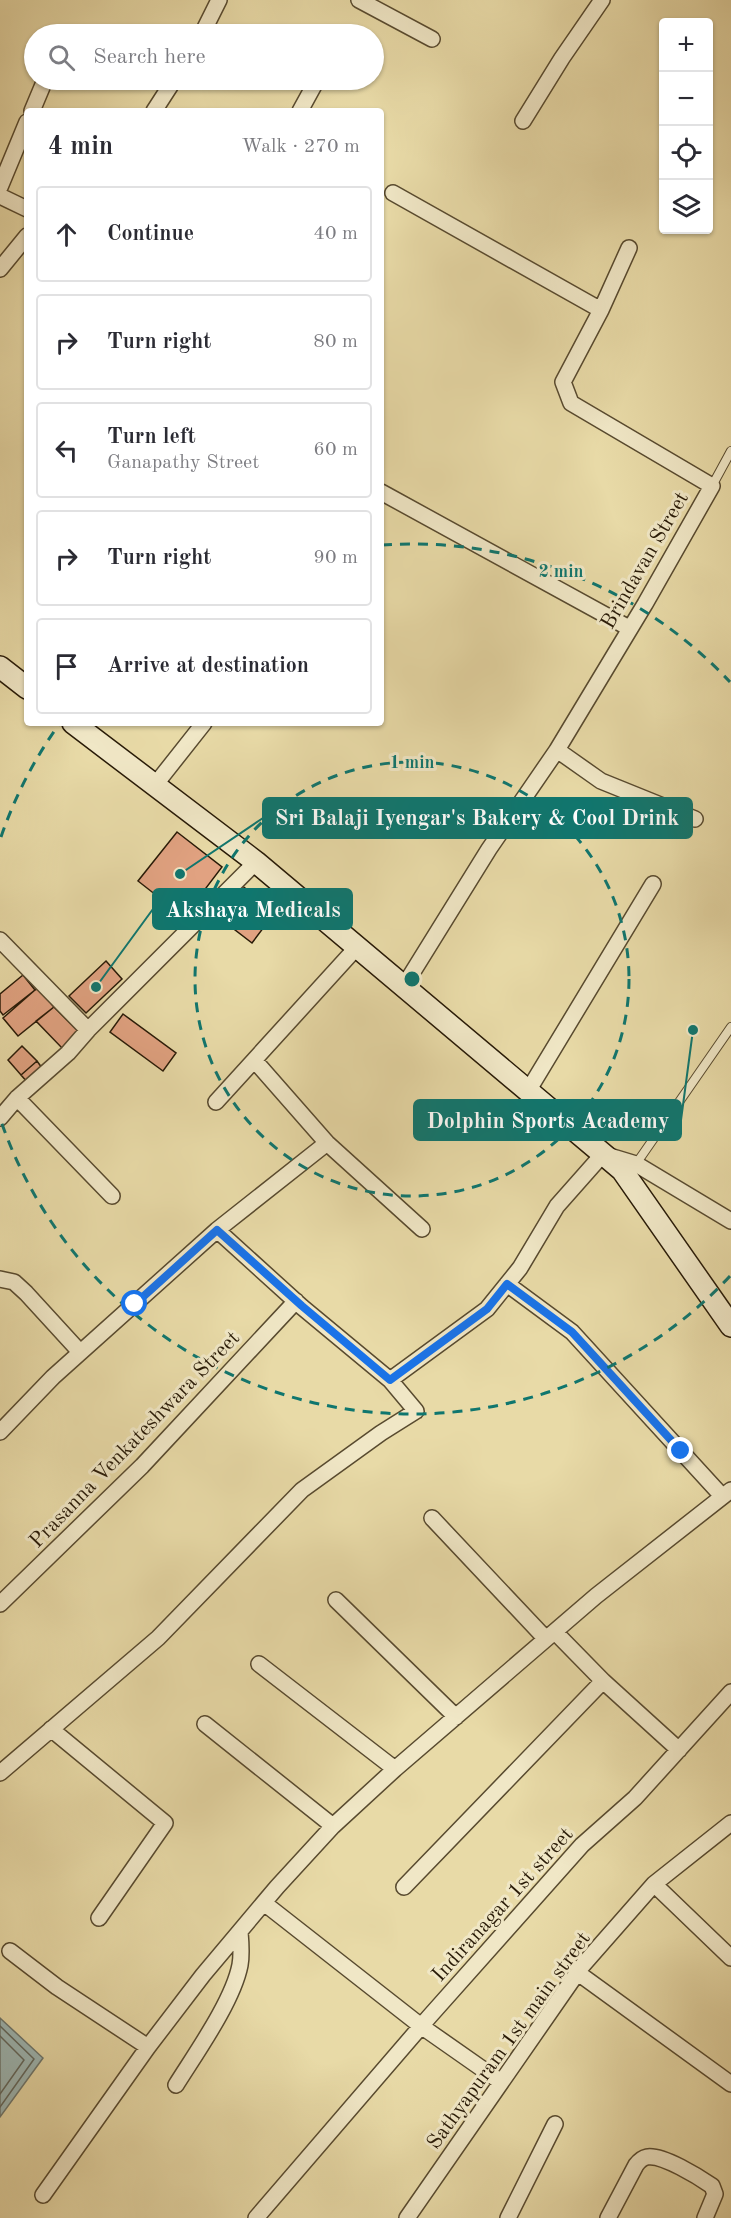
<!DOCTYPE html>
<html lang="en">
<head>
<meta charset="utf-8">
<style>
  :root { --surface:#fff; --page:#f2f2f3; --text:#2b2b33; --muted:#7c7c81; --line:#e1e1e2 }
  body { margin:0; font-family:"Old Standard TT",serif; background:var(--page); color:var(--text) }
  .controls { position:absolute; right:18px; top:18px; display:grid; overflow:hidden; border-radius:6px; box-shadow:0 2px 4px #0004 }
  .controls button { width:54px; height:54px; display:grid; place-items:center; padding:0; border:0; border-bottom:2px solid var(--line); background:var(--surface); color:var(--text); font:30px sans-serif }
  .stop { position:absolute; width:18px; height:18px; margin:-14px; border:4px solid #1a73e8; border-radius:50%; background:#fff }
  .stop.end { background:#1a73e8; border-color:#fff; box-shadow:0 2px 6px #0008 }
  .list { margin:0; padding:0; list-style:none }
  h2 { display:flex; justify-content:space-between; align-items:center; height:78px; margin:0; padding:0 24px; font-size:26px }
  h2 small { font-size:20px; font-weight:400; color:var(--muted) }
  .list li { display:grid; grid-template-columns:39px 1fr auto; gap:18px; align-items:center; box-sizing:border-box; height:96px; margin:0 12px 12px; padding:0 12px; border:2px solid var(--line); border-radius:6px }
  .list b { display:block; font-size:22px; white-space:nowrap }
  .list p { margin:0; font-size:20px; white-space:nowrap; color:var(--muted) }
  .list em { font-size:20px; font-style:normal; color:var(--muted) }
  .icon { flex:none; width:33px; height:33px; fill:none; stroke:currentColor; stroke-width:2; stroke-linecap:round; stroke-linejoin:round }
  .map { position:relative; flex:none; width:731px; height:2218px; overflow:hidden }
  .search { position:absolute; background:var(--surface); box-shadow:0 2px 4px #0004; left:24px; top:24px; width:360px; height:66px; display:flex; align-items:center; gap:15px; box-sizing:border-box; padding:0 21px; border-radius:33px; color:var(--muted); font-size:22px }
  .panel { position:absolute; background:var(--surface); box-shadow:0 2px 4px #0004; left:24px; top:108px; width:360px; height:618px; border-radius:6px }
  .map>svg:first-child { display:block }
  .water { fill:#9db7b4; stroke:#6e786f; stroke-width:1.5 }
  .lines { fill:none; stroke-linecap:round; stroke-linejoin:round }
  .shore { stroke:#62685e; stroke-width:1.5 }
  .building { fill:#e1a281; stroke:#281a07; stroke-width:1.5 }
  .lane-casing { stroke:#584a2f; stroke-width:10 }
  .street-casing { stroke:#584a2f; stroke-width:18 }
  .secondary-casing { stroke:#281a07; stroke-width:24 }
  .lane { stroke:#f0e7c6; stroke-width:8 }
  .street { stroke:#f0e7c6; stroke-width:15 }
  .secondary { stroke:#f0e7c6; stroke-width:21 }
  .route { stroke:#1a73e8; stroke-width:8 }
  .ring { fill:none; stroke:#0f766e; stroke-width:3; stroke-dasharray:10 8 }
  .labels { text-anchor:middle; stroke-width:6; stroke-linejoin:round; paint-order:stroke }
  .street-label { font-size:21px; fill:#281a07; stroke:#f0e7c6 }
  .centre { fill:#0f766e; stroke:#f0e7c6; stroke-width:3 }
  .ring-label { font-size:18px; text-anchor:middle; font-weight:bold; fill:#0f766e; stroke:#f0e7c6; stroke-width:6; stroke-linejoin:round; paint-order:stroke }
  .leader { fill:none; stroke:#0f766e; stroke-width:2 }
  .callout-dot { fill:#0f766e; stroke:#f0e7c6; stroke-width:2 }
  .callout { fill:#0f766e; stroke:#0f766e; stroke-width:2 }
  .callout-label { font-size:22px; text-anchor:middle; font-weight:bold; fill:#fff }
</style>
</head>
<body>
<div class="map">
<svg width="731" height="2218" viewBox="0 0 731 2218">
  <rect width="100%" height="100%" fill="#e8daa7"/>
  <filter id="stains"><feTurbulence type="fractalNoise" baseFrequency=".00333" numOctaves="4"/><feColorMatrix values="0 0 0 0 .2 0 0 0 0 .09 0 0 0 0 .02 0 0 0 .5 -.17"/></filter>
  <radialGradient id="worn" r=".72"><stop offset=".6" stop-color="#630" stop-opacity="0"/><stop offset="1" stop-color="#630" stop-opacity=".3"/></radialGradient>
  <!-- water -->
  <path class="water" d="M0,2018L43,2058L0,2117Z"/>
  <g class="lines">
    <!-- shore -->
    <path class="shore" d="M0,2026L34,2059L0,2107
      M0,2036L24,2060L0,2094"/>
  </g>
  <!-- building -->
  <path class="building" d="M177,832L222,867L184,917L138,881Z
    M241,885L276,911L252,943L217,916Z
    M106,961L122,979L86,1013L69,996Z
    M23,975L35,990L3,1015L0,1011V994Z
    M39,988L54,1007L18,1036L3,1018L35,990Z
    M54,1007L78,1031L62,1048L36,1021Z
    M123,1014L176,1053L163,1071L110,1032Z
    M22,1046L37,1061L21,1075L8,1060Z
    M37,1061L42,1068L28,1083L21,1075Z"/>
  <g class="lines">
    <defs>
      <path id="lane" d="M712,486L731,451
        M636,1164L731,1027"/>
      <path id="street" d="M359,0L432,39
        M202,34L219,0
        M32,111L45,80
        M154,111L174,80
        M300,111L317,80
        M523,121L562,58L602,0
        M0,187L27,122
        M393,193L601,310L563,382L571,403L712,486L645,604L557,750
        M0,196L27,209
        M0,269L27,236
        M601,310L629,248
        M381,492L629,628
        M155,785L204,723
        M0,940L88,1030
        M404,986L489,849L557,750L601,781L695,819
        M255,1061L327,1143L422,1229
        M528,1091L653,884
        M17,1098L112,1196
        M216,1102L357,947
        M0,1118L17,1098L68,1053L88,1030L256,862
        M217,1230L327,1143
        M0,1279L14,1282L26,1293L80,1352
        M507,1284L572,1332L722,1496
        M390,1380L487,1309L520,1268L557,1206L603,1154L636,1164L731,1221
        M0,1432L53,1377L217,1230L302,1307L390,1380L416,1411L381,1433L302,1490L158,1638L0,1773
        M432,1518L546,1639
        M336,1600L456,1717
        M0,1604L142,1466L296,1301
        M555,1632L603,1681
        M259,1664L395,1769
        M205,1724L333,1826
        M51,1729L165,1823L99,1918
        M654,1884L731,1958
        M404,1887L603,1681L679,1750
        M264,1903L421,2026L501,2082
        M10,1951L57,1987L148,2047
        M578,1973L731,2084
        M176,2085C196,2053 233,2001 240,1965C242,1954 241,1943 240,1932
        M43,2195L148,2047L203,1975L277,1887L333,1826L395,1769L596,1596L731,1490
        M256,2218L429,2017L582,1845L635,1798L731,1692
        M407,2218L582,1966L654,1884L731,1823
        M508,2218L555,2124
        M608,2218L636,2165C639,2161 642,2158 647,2157C662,2154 699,2177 712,2186L715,2194L705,2218"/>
      <path id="secondary" d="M0,667L27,688
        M73,723L256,862L622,1170L731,1326"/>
    </defs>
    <!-- lane casing -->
    <use href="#lane" class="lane-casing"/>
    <!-- street casing -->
    <use href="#street" class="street-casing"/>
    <!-- secondary casing -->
    <use href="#secondary" class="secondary-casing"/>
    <!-- lane -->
    <use href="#lane" class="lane"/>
    <!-- street -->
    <use href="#street" class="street"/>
    <!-- secondary -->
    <use href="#secondary" class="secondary"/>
  </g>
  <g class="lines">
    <!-- route -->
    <path class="route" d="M135,1304L217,1230L302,1306L390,1380L487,1309L507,1284L572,1332L681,1451"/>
  </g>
  <!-- distance rings -->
  <g class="ring">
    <circle cx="412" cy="979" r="217"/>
    <path d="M730 1276A435 435 0 0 1 1 1121M1 837A435 435 0 0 1 60 723M382 545A435 435 0 0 1 730 682"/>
  </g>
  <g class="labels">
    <!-- street labels -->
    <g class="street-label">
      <text transform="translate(644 560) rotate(-60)" y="7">Brindavan Street</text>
      <text transform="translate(134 1439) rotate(-46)" y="7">Prasanna Venkateshwara Street</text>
      <text transform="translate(502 1904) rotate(-48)" y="7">Indiranagar 1st street</text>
      <text transform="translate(508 2040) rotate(-54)" y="7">Sathyapuram 1st main street</text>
    </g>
  </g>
  <circle cx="412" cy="979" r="9" class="centre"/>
  <g class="ring-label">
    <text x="561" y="577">2 min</text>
    <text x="412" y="768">1 min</text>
  </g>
  <!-- callouts -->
  <path class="leader" d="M180 874L263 818M96 987L153 909M693 1030L681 1120"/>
  <g class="callout-dot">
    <circle cx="180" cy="874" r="6"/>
    <circle cx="96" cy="987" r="6"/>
    <circle cx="693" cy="1030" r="6"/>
  </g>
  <g class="callout">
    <rect x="263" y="798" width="429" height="40" rx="6"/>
    <rect x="153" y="889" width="199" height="40" rx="6"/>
    <rect x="414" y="1100" width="267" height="40" rx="6"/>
  </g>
  <g class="callout-label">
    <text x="477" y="825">Sri Balaji Iyengar's Bakery &amp; Cool Drink</text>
    <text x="253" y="917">Akshaya Medicals</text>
    <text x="548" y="1128">Dolphin Sports Academy</text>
  </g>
  <rect width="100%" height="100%" filter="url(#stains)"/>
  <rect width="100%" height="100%" fill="url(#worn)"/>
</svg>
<div class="controls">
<button>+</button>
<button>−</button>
<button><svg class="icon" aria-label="locate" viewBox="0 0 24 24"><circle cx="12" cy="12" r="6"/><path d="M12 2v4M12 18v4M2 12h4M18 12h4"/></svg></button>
<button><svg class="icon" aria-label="layers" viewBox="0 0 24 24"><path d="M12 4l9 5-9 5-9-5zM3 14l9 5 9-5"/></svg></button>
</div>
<div class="stop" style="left:135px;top:1304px"></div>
<div class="stop end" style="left:681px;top:1451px"></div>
<div class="search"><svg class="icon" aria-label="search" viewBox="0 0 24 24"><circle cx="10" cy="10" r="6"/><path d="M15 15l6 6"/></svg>Search here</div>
<section class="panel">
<h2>4 min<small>Walk · 270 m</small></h2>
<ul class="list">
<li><svg class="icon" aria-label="ahead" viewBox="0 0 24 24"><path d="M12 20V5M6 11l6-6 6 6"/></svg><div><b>Continue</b></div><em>40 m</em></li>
<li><svg class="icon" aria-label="right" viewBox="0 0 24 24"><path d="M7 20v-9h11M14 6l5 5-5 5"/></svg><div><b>Turn right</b></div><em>80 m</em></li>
<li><svg class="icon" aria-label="left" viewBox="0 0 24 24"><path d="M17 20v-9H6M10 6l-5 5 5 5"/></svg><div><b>Turn left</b><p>Ganapathy Street</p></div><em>60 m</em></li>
<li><svg class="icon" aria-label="right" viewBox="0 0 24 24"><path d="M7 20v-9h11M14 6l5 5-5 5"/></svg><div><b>Turn right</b></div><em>90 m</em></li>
<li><svg class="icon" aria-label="arrive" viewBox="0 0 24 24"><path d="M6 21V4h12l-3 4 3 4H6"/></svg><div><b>Arrive at destination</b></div></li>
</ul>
</section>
</div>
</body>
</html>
